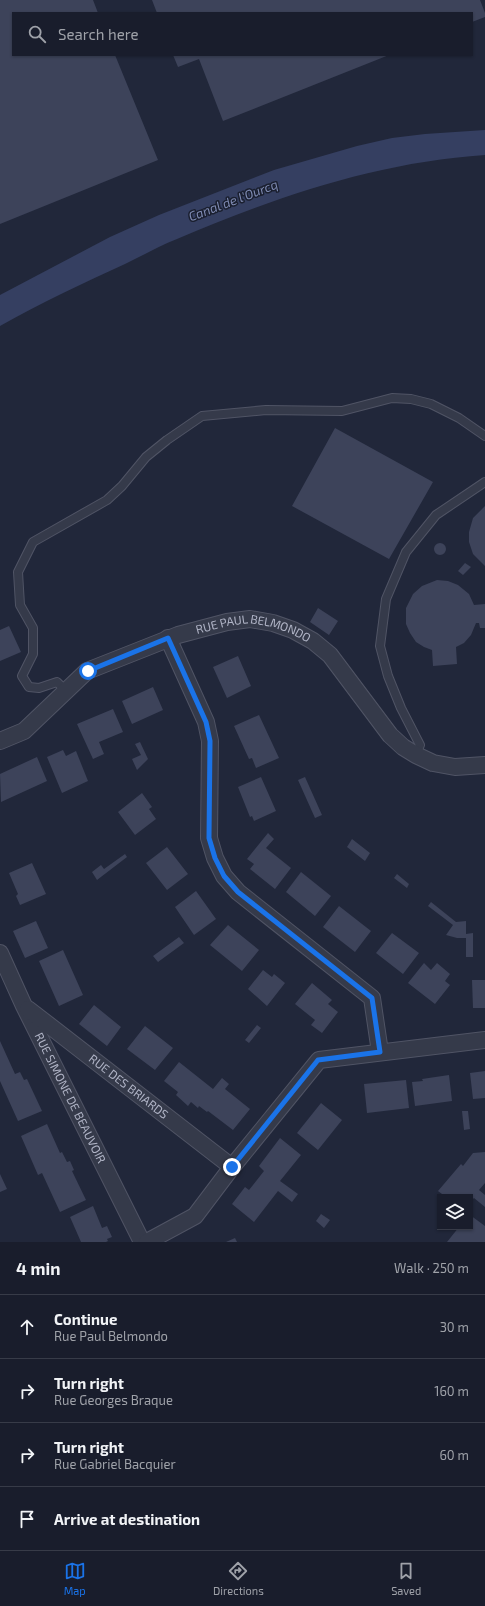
<!DOCTYPE html>
<html lang="en">
<head>
<meta charset="utf-8">
<style>
  :root { --surface:#191d2c; --page:#222634; --text:#f1f3f6; --muted:#9fa2a9; --line:#373b48; --accent:#1a73e8 }
  body { margin:0; font-family:"Exo 2",sans-serif; background:var(--page); color:var(--text) }
  .controls { position:absolute; right:12px; bottom:12px; display:grid; overflow:hidden; border-radius:0px; box-shadow:0 1px 3px #0004 }
  .controls button { width:36px; height:36px; display:grid; place-items:center; padding:0; border:0; border-bottom:1px solid var(--line); background:var(--surface); color:var(--text); font:20px sans-serif }
  .stop { position:absolute; width:12px; height:12px; margin:-9px; border:3px solid #1a73e8; border-radius:50%; background:#fff }
  .stop.end { background:#1a73e8; border-color:#fff; box-shadow:0 1px 4px #0008 }
  .list { margin:0; padding:0; list-style:none }
  h2 { display:flex; justify-content:space-between; align-items:center; height:52px; margin:0; padding:0 16px; font-size:17px }
  h2 small { font-size:13px; font-weight:400; color:var(--muted) }
  .list li { display:grid; grid-template-columns:26px 1fr auto; gap:12px; align-items:center; box-sizing:border-box; height:64px; padding:0 16px; border-top:1px solid var(--line) }
  .list b { display:block; font-size:15px; white-space:nowrap }
  .list p { margin:0; font-size:13px; white-space:nowrap; color:var(--muted) }
  .list em { font-size:13px; font-style:normal; color:var(--muted) }
  .icon { flex:none; width:22px; height:22px; fill:none; stroke:currentColor; stroke-width:2; stroke-linecap:round; stroke-linejoin:round }
  .map { position:relative; flex:none; width:485px; height:1242px; overflow:hidden }
  .search { position:absolute; background:var(--surface); box-shadow:0 1px 3px #0004; left:12px; right:12px; top:12px; height:44px; display:flex; align-items:center; gap:10px; box-sizing:border-box; padding:0 14px; border-radius:0px; color:var(--muted); font-size:15px }
  .sheet { height:308px; background:var(--surface) }
  nav { display:flex; justify-content:space-around; align-items:center; box-sizing:border-box; height:56px; border-top:1px solid var(--line); background:var(--surface); font-size:11px; color:var(--muted) }
  nav a { display:grid; justify-items:center; gap:2px }
  nav .on { color:var(--accent) }
  .map>svg:first-child { display:block }
  .water { fill:#353f61 }
  .building { fill:#3d435a }
  .lines { fill:none; stroke-linecap:round; stroke-linejoin:round }
  .service-casing { stroke:#505465; stroke-width:10 }
  .minor-casing { stroke:#505465; stroke-width:18 }
  .service { stroke:#353a4a; stroke-width:8 }
  .minor { stroke:#353a4a; stroke-width:16 }
  .route { stroke:#1a73e8; stroke-width:5 }
  .labels { text-anchor:middle; stroke-width:3; stroke-linejoin:round; paint-order:stroke }
  .street-label { font-size:12px; fill:#b0b4c6; stroke:#1a1f2f }
  .water-label { font-size:13px; font-style:italic; fill:#7f8bb3; stroke:#1a1f2f }
</style>
</head>
<body>
<div class="map">
<svg width="485" height="1242" viewBox="0 0 485 1242">
  <rect width="100%" height="100%" fill="#21273a"/>
  <!-- water -->
  <path class="water" d="M485,130V155C378,162 275,197 177,239C159,246 142,256 125,264C83,283 41,303 0,326V295L110,237L159,215L274,170L357,146L392,138L425,134Z"/>
  <!-- building -->
  <path class="building" d="M0,0H93L98,13H13V55H115L158,160L0,224Z
    M152,0H480L485,13V17L472,22V13H157Z
    M173,55H389L223,121L199,59L178,67Z
    M335,428L433,482L389,559L292,506Z
    M485,506V566L473,554L469,542V532L473,518Z
    M434 549a6 6 0 1 1 12 0a6 6 0 1 1-12 0Z
    M465,563L471,567L463,575L458,571Z
    M437,580L448,581L458,585L469,594L474,605L485,604V628H480L479,623H476L471,635L464,643L456,647L457,664L433,666L432,650L424,647L416,642L410,633L406,624V608L413,594L422,586Z
    M318,608L338,621L329,635L310,622Z
    M9,626L21,652L0,661V630Z
    M238,656L251,686L227,698L213,667Z
    M153,687L163,710L132,724L122,701Z
    M113,709L123,732L99,742L104,754L93,759L77,724Z
    M259,715L279,758L256,768L252,758L249,759L234,726Z
    M140,742L148,759L137,770L132,759L141,755L135,744Z
    M63,750L66,756L76,751L88,781L62,793L47,757Z
    M37,757L47,781L1,802L0,774Z
    M261,777L276,811L254,821L252,816L250,817L238,787Z
    M305,777L322,815L315,818L298,780Z
    M142,793L152,807L149,809L156,819L135,835L118,812Z
    M268,833L274,839L266,848L291,868L275,889L250,869L254,864L247,859Z
    M352,839L370,853L365,861L347,847Z
    M167,847L188,874L167,890L146,863Z
    M125,854L127,857L97,880L92,872L101,865L104,869Z
    M32,863L46,894L20,905L16,896L18,894L9,873Z
    M301,872L331,896L315,916L286,892Z
    M397,874L409,884L407,888L394,878Z
    M196,891L216,919L194,935L175,907Z
    M431,902L456,922L466,921V934L473,933V957H466V938H457L446,935L453,925L428,906Z
    M339,906L371,931L355,952L323,927Z
    M36,921L48,948L25,958L13,931Z
    M228,925L259,950L242,971L210,945Z
    M392,933L419,953L403,974L376,953Z
    M179,937L184,943L158,962L153,956Z
    M63,950L83,995L59,1006L39,961Z
    M424,963L431,970L437,963L450,974L445,981L450,985L435,1004L408,983Z
    M263,970L272,977L274,974L285,983L267,1006L248,989Z
    M472,980H485V1008H473Z
    M312,983L332,1000L328,1004L338,1012L322,1033L311,1025L315,1020L295,1004Z
    M94,1005L121,1027L107,1046L79,1024Z
    M257,1025L261,1028L249,1043L245,1040Z
    M145,1026L173,1048L155,1070L127,1049Z
    M0,1041L15,1074L20,1072L24,1080L27,1079L42,1111L18,1121L0,1081Z
    M179,1062L213,1089L222,1078L229,1084L225,1089L250,1109L233,1130L208,1111L207,1112L199,1106L198,1108L191,1102L188,1106L176,1095L178,1092L164,1081Z
    M485,1071V1098L473,1099L470,1073Z
    M449,1075L452,1101L415,1106L412,1082L423,1081L422,1079Z
    M406,1080L409,1108L367,1113L364,1084Z
    M321,1103L342,1120L318,1150L297,1133Z
    M462,1111H468L470,1129L464,1130Z
    M47,1124L60,1153L62,1152L67,1162L70,1161L74,1170L72,1171L86,1200L60,1212L42,1173L38,1175L21,1136Z
    M280,1138L301,1155L280,1181L298,1194L292,1202L278,1191L254,1222L232,1204L245,1187L249,1190L264,1171L259,1166Z
    M485,1152V1183L479,1190L485,1195V1207L474,1198L470,1202V1197H446L438,1191L461,1164L463,1166L473,1153Z
    M0,1174L7,1189L0,1192Z
    M93,1206L102,1228L107,1226L112,1237L107,1239L108,1241L106,1242H81L70,1217Z
    M321,1214L330,1220L324,1228L316,1221Z
    M470,1215L485,1226V1242H447L459,1227H470Z
    M235,1238L237,1242H226Z"/>
  <g class="lines">
    <defs>
      <path id="service" d="M66,691L57,682L39,688L29,687L22,676L33,654V628L20,605L18,572L33,542L107,500L122,486L146,457L167,440L202,416L266,410L342,411L392,398L411,399L431,404L459,418L485,436
        M416,755L420,745L401,708L388,676L380,646L386,599L406,552L436,515L485,482"/>
      <g id="minor">
        <path d="M168,638L206,722L210,741L209,838L215,858L224,876L238,892L372,998L380,1052"/>
        <path id="s1" d="M0,741L24,731L87,671L178,635L227,622L250,619L273,623L293,630L313,641L330,655L390,735L403,747L416,755L433,763L455,767L485,765"/>
        <path id="s2" d="M0,953L24,1006L142,1242"/>
        <path id="s3" d="M28,1009L232,1167"/>
        <path d="M147,1242L195,1216L232,1167L319,1060L485,1040"/>
      </g>
    </defs>
    <!-- service casing -->
    <use href="#service" class="service-casing"/>
    <!-- minor casing -->
    <use href="#minor" class="minor-casing"/>
    <!-- service -->
    <use href="#service" class="service"/>
    <!-- minor -->
    <use href="#minor" class="minor"/>
  </g>
  <g class="lines">
    <!-- route -->
    <path class="route" d="M88,671L168,638L206,722L210,741L209,838L215,858L224,876L238,892L372,998L380,1052L318,1060L232,1167"/>
  </g>
  <g class="labels">
    <!-- street labels -->
    <g class="street-label">
      <text dy="4" stroke="none"><textPath href="#s1" startOffset="289">RUE PAUL BELMONDO</textPath></text>
      <text dy="4" stroke="none"><textPath href="#s3" startOffset="127">RUE DES BRIARDS</textPath></text>
      <text dy="4" stroke="none"><textPath href="#s2" startOffset="161">RUE SIMONE DE BEAUVOIR</textPath></text>
    </g>
    <!-- water labels -->
    <g class="water-label">
      <text transform="translate(233 200) rotate(-21)" y="5">Canal de l'Ourcq</text>
    </g>
  </g>
</svg>
<div class="controls">
<button><svg class="icon" aria-label="layers" viewBox="0 0 24 24"><path d="M12 4l9 5-9 5-9-5zM3 14l9 5 9-5"/></svg></button>
</div>
<div class="stop" style="left:88px;top:671px"></div>
<div class="stop end" style="left:232px;top:1167px"></div>
<div class="search"><svg class="icon" aria-label="search" viewBox="0 0 24 24"><circle cx="10" cy="10" r="6"/><path d="M15 15l6 6"/></svg>Search here</div>
</div>
<section class="sheet">
<h2>4 min<small>Walk · 250 m</small></h2>
<ul class="list">
<li><svg class="icon" aria-label="ahead" viewBox="0 0 24 24"><path d="M12 20V5M6 11l6-6 6 6"/></svg><div><b>Continue</b><p>Rue Paul Belmondo</p></div><em>30 m</em></li>
<li><svg class="icon" aria-label="right" viewBox="0 0 24 24"><path d="M7 20v-9h11M14 6l5 5-5 5"/></svg><div><b>Turn right</b><p>Rue Georges Braque</p></div><em>160 m</em></li>
<li><svg class="icon" aria-label="right" viewBox="0 0 24 24"><path d="M7 20v-9h11M14 6l5 5-5 5"/></svg><div><b>Turn right</b><p>Rue Gabriel Bacquier</p></div><em>60 m</em></li>
<li><svg class="icon" aria-label="arrive" viewBox="0 0 24 24"><path d="M6 21V4h12l-3 4 3 4H6"/></svg><div><b>Arrive at destination</b></div></li>
</ul>
</section>
<nav>
<a class="on"><svg class="icon" aria-label="map" viewBox="0 0 24 24"><path d="M3 6l6-2 6 2 6-2v14l-6 2-6-2-6 2zM9 4v14M15 6v14"/></svg>Map</a>
<a><svg class="icon" aria-label="directions" viewBox="0 0 24 24"><path d="M12 3l9 9-9 9-9-9zM9 14v-3h6M13 9l2 2-2 2"/></svg>Directions</a>
<a><svg class="icon" aria-label="saved" viewBox="0 0 24 24"><path d="M7 4h10v16l-5-4-5 4z"/></svg>Saved</a>
</nav>
</body>
</html>
